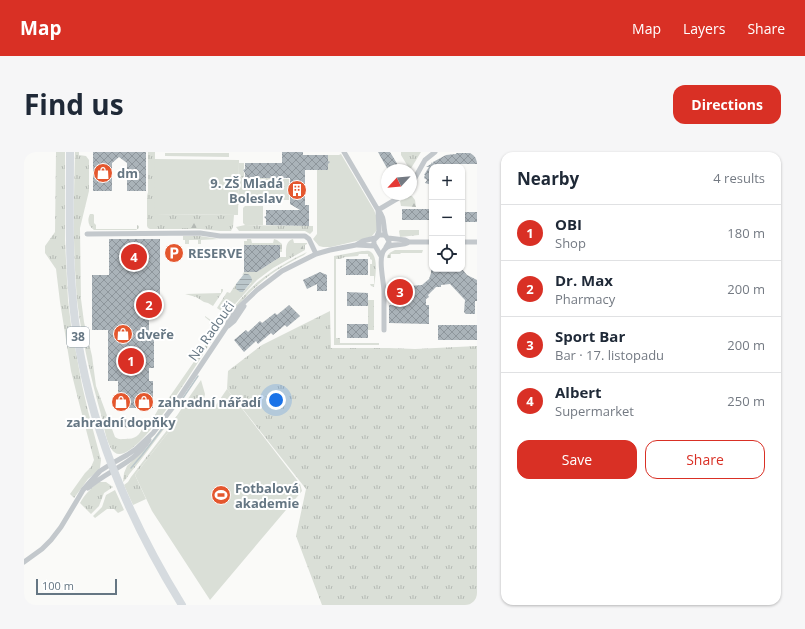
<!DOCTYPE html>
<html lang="en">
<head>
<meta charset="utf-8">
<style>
  :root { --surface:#fff; --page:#f6f6f7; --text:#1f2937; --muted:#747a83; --line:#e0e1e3; --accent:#d93025 }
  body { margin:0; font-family:"Open Sans",sans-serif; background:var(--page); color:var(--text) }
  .controls { position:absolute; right:12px; top:12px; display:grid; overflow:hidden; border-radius:8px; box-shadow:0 1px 3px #0004 }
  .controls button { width:36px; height:36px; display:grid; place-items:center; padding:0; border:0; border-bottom:1px solid var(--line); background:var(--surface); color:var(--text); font:20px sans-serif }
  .compass { position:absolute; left:357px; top:12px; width:36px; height:36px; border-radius:50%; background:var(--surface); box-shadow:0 1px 3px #0004; rotate:244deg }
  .scale { position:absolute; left:12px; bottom:10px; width:81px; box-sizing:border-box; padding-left:4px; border:2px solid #657683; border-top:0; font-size:11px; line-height:14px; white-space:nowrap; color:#657683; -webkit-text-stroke:3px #fff; paint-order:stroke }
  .you { position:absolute; left:252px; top:248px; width:14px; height:14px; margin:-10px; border:3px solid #fff; border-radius:50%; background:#1a73e8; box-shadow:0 0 0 6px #1a73e833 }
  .badge { display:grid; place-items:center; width:26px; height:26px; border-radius:50%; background:var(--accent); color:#fff; font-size:13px; font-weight:700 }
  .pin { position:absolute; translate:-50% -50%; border:2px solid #fff; box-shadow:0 1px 4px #0006 }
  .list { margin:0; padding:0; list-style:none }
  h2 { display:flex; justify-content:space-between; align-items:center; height:52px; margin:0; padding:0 16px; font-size:17px }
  h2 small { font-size:13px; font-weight:400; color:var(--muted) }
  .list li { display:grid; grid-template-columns:26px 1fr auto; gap:12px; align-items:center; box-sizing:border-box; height:56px; padding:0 16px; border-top:1px solid var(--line) }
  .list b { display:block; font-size:15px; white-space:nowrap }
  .list p { margin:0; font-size:13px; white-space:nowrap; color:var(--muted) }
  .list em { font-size:13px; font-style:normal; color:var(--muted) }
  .actions { display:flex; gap:8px; padding:12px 16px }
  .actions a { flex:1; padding:9px 0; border:1px solid var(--accent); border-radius:12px; text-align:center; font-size:14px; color:var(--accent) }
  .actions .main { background:var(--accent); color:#fff }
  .icon { flex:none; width:22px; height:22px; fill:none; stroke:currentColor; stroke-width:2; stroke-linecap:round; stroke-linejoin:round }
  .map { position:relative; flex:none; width:453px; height:453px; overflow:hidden; border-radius:12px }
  header { display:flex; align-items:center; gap:24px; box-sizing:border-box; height:56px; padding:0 20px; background:var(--accent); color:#fff }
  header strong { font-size:19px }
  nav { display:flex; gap:22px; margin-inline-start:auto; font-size:14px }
  .intro { display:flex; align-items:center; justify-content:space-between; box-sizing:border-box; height:96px; padding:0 24px }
  h1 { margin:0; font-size:28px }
  .button { padding:10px 18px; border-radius:12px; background:var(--accent); color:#fff; font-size:14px; font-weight:700 }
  main { display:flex; gap:24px; padding:0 24px }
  aside { flex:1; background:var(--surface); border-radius:12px; box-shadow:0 1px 3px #0004 }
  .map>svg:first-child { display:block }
  .grass { fill:url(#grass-tufts) }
  .forest { fill:url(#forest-firs) }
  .park { fill:#dadfd7 }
  .water { fill:url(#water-rules) }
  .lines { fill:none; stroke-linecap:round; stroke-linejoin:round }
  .stream { stroke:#bbc7cb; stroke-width:1.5 }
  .building { fill:url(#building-cross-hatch) }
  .minor { stroke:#c3c8cc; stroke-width:5 }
  .primary { stroke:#d6dbdf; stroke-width:8 }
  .labels { text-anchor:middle; stroke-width:4; stroke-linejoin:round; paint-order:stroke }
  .shield { fill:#fff; stroke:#939fa8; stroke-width:1 }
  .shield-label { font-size:12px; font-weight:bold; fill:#657683 }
  .poi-label { font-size:13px; font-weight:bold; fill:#657683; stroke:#fff; text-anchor:start }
  .street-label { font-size:13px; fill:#657683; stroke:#fff }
</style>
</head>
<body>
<header>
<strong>Map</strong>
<nav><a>Map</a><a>Layers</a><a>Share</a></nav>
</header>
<div class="intro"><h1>Find us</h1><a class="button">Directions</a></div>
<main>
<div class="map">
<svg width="453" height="453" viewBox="0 0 453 453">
  <defs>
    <pattern id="grass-tufts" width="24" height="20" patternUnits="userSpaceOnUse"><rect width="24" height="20" fill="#dadfd7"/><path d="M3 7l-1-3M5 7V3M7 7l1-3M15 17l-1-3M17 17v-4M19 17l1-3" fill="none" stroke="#b4b9b4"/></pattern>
    <pattern id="forest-firs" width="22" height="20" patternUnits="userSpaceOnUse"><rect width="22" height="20" fill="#dadfd7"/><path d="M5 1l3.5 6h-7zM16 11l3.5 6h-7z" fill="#b4b9b4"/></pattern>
    <pattern id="water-rules" width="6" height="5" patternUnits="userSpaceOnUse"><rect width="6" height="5" fill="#bbc7cb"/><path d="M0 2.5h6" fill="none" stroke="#9ca6aa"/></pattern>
    <pattern id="building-cross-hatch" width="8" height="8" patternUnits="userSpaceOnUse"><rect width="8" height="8" fill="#aab3b9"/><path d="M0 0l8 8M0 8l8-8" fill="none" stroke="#8e969c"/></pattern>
  </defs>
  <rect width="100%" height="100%" fill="#fafaf8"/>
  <!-- grass -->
  <path class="grass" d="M32,0H41V88L44,148L47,173L58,233L64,259L77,308L76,316L73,320L64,327L59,334L50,346L46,342L61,321L67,315L70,308L54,247L47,219L36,150L32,117L21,101V94L31,80Z
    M51,0H55V3L62,4L65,8V39L56,76L57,147L60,170L68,204L72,234L91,285C95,288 97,287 101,287C111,287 116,284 119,274C129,270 134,257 139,248L142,250L185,188L183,186L184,184L187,186L190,182L187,180L191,179L190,173H186L187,170L181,165V164C188,169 196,173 192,182C178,203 120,303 95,302C84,302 80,275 78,266C67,227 58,188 53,148C52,138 52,128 51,118C49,79 50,39 51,0Z
    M124,0H131V62L210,63L209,75L207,79H196L176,77H126L124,76L123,74V44L124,40Z
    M377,0H397L386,18L377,3Z
    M215,11H220V16L219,19L220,20V26H230L233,28L234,26L265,27V48H219L214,53Z
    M66,62H69L70,63V71L72,73V77H113V73L115,74V76L112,78H70C64,74 63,68 66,62Z
    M221,73L289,74V79L286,82L281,79H215L212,75Z
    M376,78H395V83L376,85L375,79Z
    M159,84H176L195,87L177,88V92H174V88H165V92H161V88H159Z
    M223,87H227L228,91H249L250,87L253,88L258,92V100H256V93H220V89H223Z
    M269,87L270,91H283V92L281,93V98L249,116L233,128L202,162L193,156L203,140L206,141L212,132V137L219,140L227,131L220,122L218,123L220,120H233L256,105H262C262,98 261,89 269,87Z
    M371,98H399L398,101H377L376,102H367V106H363C363,102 367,100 371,98Z
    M338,99C341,99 345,98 347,100C355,106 351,126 350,135L347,134L346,132H350V124H346V112H348V108L346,107V105L344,104V102H335L334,104L321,105L316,107H312V186H316V191H355V193H310V104Z
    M283,100L280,103C264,111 248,120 235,132C224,141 215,153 205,164L204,163C213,151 224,138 235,129C250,117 267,108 283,100Z
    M197,137H199V139L189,154L184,151L180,150L172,145L161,142L197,141Z
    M344,148H350V178H344Z
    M306,159L307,196H365L391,197L453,194V453H298L272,384L282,337L203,237L204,219L238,193Z
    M177,228L181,242L180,247L177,249L161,251Z
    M173,253L175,254L159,258L146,278L111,323L122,347L109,353L100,333L104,330L107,325L144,277L158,256Z
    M138,275L140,277C129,291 119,306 107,320C104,323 103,327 99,330L100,321L103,314L123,295Z
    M75,330H82L89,335L80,341L75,354L67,362L56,351C61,342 67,336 75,330Z
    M91,338L100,358L94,361L90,357H83L71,366L69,364L78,355L82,343Z"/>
  <!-- forest -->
  <path class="forest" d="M385,44H388L391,48L392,55L377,54L376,49Z
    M152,70H172L174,72V74L172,76H152L151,74V72Z
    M266,93H278L279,96L278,98L266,104L264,103L263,102L264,94Z"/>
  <!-- park -->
  <path class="park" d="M141,1H205V5L141,4Z
    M317,2L350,58L354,69L353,78L348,84L341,87L307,95H299L295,94L289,87L293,82V18L304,9V3H315Z
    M131,7L215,8L214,63L130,62Z
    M221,54H239V73H221L219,71V56Z
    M203,237L276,332L278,339L186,448L128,359L111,323L146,278L159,257L181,253L190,256Z"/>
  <!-- water -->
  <path class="water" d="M220,122C225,121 228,125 228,129L219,140H216L212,137V132Z"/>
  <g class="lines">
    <!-- stream -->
    <path class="stream" d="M157,249L174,224
      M107,316L118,303L138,277"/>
  </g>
  <!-- building -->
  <path class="building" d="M69,0H122V39H103V11L95,5L88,11V39H69Z
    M258,0H279V3H304V9L306,10L304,12V18H281V53H285V74L242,73V67L240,65L242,64V58H276L266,52V26H234L231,31L230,26H221V21L219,18L221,17V11H258Z
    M354,0H366L377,18H364Z
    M432,1H453V12H427L422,15H408V33L401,31L403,28L400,26L401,23H400L405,15H402L407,12L408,10V12L409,10L422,3L432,2Z
    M378,57H408V68H378Z
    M438,60H453V70H438Z
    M85,87H136V157H125V180H130V216H125V229H129V256H94V229H84V178H68V123H85Z
    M220,93H256V105L233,120H220Z
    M322,107H344V123H322Z
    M407,117H438L443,123L453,128V149H451V162H442L440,160L441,148L426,132L417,133V135H412L404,143L405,145L402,147V153H405V172L365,171V153H369L370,131H376L385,134L398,133L405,127L407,121Z
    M296,120L303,123V139H293V132L283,137L279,128Z
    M323,140L344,141V154H323Z
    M265,153L276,164L263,175L261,173L249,183L247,181L234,192L232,189L220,200L210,188L222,178L224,180L236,169L238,171L251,161L253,163Z
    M323,172H344V186H323Z
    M414,173H453V188H414Z
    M97,266L107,269L108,271V275L104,276L94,273Z"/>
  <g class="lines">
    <!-- minor -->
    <path class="minor" d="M320,0L354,58C361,65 359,72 361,81C361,84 364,86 365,90L362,95
      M387,33L401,8L411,0
      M354,58L381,42
      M63,82L176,81L196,84H281L285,87L292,102
      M353,84L355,79L354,58
      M364,86L381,88L385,90
      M438,90H453
      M333,93L351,94
      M357,104L350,92V88L355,83H359L362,84
      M204,174L210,169L220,154
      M360,178C360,165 360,152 360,140C360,129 353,105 361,97C367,90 378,95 385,90H408
      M64,336C83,319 111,311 125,288
      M0,410L18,397L27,388L37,375L55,345L59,338L66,330L76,319L87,312L103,303L112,297L129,281L149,255L203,174L205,168L213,157L233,138L258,119L292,102L306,98L332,93L339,89L351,86"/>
    <!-- primary -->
    <path class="primary" d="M46,0C46,56 44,113 51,169C65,273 103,364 158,453"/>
  </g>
  <!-- icons -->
  <defs>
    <symbol id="shop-disc" viewBox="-11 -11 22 22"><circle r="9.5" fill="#e4572e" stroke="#fff"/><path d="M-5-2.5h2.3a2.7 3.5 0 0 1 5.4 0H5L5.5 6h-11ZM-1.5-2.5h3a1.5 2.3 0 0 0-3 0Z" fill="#fff"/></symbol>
    <symbol id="building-disc" viewBox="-11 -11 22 22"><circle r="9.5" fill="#e4572e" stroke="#fff"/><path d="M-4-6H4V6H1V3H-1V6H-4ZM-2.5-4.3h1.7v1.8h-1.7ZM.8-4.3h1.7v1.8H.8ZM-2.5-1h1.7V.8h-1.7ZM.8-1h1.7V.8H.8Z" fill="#fff"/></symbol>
    <symbol id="parking-disc" viewBox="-11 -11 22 22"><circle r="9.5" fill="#e4572e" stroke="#fff"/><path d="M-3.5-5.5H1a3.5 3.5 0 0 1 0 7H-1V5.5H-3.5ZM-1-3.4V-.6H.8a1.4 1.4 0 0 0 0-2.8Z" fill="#fff"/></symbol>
    <symbol id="stadium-disc" viewBox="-11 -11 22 22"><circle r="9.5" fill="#e4572e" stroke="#fff"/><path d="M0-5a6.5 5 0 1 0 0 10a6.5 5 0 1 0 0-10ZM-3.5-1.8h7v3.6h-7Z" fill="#fff"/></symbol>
  </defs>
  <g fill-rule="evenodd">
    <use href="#shop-disc" x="68" y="10" width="22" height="22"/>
    <use href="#building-disc" x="262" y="27" width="22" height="22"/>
    <use href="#parking-disc" x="139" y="90" width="22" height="22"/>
    <use href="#shop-disc" x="88" y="171" width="22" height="22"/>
    <use href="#shop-disc" x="86" y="239" width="22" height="22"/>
    <use href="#shop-disc" x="109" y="239" width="22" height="22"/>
    <use href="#stadium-disc" x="186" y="332" width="22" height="22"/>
  </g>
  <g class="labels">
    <!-- shield labels -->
    <rect class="shield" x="43" y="175" width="22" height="20" rx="3"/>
    <g class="shield-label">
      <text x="54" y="189">38</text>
    </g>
    <!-- poi labels -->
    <g class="poi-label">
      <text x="93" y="26">dm</text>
      <text x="259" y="36" text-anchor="end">9. ZŠ Mladá<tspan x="259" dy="15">Boleslav</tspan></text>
      <text x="164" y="106">RESERVE</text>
      <text x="113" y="187">dveře</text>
      <text x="134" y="255">zahradní nářadí</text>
      <text x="97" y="275" text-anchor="middle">zahradní dopňky</text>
      <text x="211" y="341">Fotbalová<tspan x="211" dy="15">akademie</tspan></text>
    </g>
    <!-- street labels -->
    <g class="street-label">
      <text transform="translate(187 179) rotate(-55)" y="5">Na Radouči</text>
    </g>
  </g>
</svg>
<div class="controls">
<button>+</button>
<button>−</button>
<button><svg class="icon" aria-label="locate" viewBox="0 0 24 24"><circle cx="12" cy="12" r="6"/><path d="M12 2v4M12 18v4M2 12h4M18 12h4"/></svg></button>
</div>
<svg class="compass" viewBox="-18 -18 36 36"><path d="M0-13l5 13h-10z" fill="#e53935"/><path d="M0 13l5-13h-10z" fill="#747a83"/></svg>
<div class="scale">100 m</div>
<div class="you"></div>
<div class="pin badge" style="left:107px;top:209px">1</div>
<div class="pin badge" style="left:125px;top:153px">2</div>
<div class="pin badge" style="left:376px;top:140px">3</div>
<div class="pin badge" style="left:110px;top:105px">4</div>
</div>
<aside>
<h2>Nearby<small>4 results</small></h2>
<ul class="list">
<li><span class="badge">1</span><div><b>OBI</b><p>Shop</p></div><em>180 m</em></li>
<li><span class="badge">2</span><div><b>Dr. Max</b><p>Pharmacy</p></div><em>200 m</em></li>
<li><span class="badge">3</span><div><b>Sport Bar</b><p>Bar · 17. listopadu</p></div><em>200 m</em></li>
<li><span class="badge">4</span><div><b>Albert</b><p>Supermarket</p></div><em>250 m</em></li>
</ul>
<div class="actions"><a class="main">Save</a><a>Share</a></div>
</aside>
</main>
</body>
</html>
